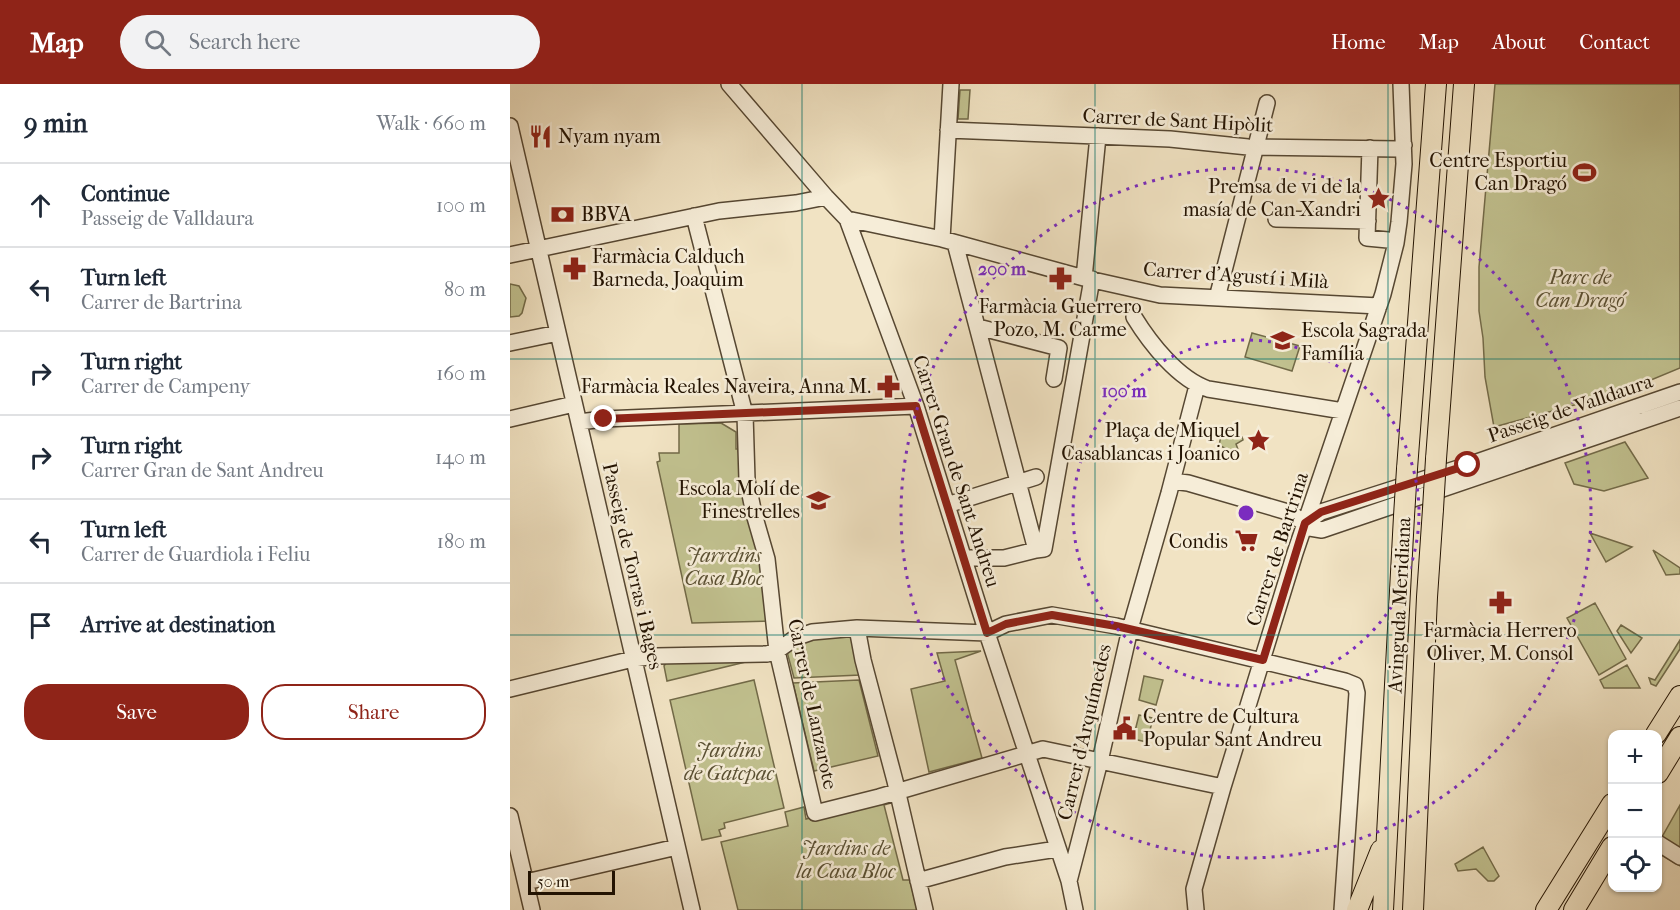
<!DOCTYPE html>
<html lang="en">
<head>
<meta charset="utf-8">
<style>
  :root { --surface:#fff; --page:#f2f2f3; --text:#1f2937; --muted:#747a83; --line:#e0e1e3; --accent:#8f2418 }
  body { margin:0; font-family:"IM FELL French Canon",serif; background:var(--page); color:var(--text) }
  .controls { position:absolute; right:18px; bottom:18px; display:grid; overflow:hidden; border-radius:12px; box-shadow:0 2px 4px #0004 }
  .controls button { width:54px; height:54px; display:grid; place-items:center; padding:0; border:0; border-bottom:2px solid var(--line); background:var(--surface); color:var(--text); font:30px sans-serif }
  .scale { position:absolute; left:18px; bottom:15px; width:87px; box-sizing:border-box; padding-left:6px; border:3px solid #231302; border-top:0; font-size:16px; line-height:21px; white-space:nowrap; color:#231302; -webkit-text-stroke:4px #f6edd8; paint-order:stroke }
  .stop { position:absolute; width:18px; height:18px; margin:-14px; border:4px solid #8f2418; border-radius:50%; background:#fff }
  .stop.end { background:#8f2418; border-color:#fff; box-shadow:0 2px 6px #0008 }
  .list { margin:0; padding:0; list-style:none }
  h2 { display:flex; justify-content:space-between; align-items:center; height:78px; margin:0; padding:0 24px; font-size:26px }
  h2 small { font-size:20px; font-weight:400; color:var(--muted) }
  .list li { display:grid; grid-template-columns:39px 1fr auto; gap:18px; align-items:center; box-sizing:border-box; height:84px; padding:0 24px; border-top:2px solid var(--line) }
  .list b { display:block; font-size:22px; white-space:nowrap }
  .list p { margin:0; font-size:20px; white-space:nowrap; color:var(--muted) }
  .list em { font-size:20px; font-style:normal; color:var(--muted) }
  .actions { display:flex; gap:12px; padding:18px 24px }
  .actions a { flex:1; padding:14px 0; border:2px solid var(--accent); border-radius:24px; text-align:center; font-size:21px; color:var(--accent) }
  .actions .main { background:var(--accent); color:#fff }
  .icon { flex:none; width:33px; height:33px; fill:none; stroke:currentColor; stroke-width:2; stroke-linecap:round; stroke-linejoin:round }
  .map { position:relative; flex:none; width:1170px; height:826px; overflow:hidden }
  header { display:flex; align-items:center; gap:36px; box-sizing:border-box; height:84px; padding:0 30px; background:var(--accent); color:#fff }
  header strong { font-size:28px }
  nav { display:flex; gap:33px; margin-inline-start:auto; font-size:21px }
  .search { width:420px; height:54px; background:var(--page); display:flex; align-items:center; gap:15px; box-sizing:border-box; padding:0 21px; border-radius:33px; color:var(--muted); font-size:22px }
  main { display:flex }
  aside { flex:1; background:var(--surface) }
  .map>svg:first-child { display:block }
  .green { fill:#c1c18f; stroke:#726a48; stroke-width:1.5 }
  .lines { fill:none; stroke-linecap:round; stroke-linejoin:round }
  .minor-casing { stroke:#564732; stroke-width:18 }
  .major-casing { stroke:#231302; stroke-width:22 }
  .minor { stroke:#f6edd8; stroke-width:15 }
  .major { stroke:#f1e3c3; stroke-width:20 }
  .major-bridge-casing { stroke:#231302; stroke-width:22; stroke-linecap:butt }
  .major-bridge { stroke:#f1e3c3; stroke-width:20 }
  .route { stroke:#8f2418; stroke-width:8 }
  .grid { fill:none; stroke:#0f766e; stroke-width:1.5; stroke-opacity:0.55 }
  .ring { fill:none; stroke:#7b2cbf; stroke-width:3; stroke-dasharray:3 6 }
  .labels { text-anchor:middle; stroke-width:5; stroke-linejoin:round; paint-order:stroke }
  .street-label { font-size:20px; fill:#231302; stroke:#f6edd8 }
  .poi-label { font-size:20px; fill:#231302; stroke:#f6edd8; text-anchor:end }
  .park-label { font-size:20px; font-style:italic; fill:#5a5033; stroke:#f6edd8 }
  .centre { fill:#7b2cbf; stroke:#f6edd8; stroke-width:3 }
  .ring-label { font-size:18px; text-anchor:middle; font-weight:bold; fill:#7b2cbf; stroke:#f6edd8; stroke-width:5; stroke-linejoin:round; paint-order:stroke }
</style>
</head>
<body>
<header>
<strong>Map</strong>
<div class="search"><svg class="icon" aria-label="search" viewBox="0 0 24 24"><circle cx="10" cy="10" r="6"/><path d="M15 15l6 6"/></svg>Search here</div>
<nav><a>Home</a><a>Map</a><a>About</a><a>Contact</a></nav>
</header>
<main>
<aside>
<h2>9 min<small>Walk · 660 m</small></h2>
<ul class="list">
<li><svg class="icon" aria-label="ahead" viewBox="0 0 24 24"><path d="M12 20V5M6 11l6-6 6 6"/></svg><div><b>Continue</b><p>Passeig de Valldaura</p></div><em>100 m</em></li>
<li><svg class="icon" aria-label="left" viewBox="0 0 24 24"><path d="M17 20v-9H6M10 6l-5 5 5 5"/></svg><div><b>Turn left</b><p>Carrer de Bartrina</p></div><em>80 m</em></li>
<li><svg class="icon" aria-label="right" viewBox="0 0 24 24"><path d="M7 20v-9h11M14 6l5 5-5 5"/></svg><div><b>Turn right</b><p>Carrer de Campeny</p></div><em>160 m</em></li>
<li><svg class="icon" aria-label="right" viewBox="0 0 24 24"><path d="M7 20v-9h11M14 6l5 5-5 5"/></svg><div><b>Turn right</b><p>Carrer Gran de Sant Andreu</p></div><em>140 m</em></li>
<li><svg class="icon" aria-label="left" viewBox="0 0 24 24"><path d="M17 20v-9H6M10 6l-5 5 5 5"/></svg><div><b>Turn left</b><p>Carrer de Guardiola i Feliu</p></div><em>180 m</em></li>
<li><svg class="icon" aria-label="arrive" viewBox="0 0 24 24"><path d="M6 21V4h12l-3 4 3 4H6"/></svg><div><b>Arrive at destination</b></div></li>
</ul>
<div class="actions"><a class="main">Save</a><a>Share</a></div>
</aside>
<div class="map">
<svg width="1170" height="826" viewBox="0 0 1170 826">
  <rect width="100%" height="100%" fill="#f1e3c3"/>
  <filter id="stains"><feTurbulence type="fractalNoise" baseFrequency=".00333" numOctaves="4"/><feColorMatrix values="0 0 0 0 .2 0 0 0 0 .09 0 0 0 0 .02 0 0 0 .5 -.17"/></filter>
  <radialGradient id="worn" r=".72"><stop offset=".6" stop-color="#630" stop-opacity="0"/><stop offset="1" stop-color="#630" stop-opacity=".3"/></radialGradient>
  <!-- green -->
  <path class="green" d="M985,0H1170V284L1112,308L984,343L975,293L973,254L969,227V183Z
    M450,6H460L458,35H448Z
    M0,200L9,202L16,214L12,229L9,232L0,233Z
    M742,249L790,262L782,287L735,273Z
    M211,339L226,348V365H228L237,418L257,475L259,537L182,539L147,378L150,377L149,369H169V340Z
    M711,352L732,353L733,356L726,360L729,368L727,371L709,361Z
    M1115,358L1138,394L1094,407L1064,400L1055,379Z
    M1080,449L1122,463L1096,478Z
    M1143,466L1170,484V490L1156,491Z
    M1085,519L1116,575L1089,591L1057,534Z
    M1111,541L1132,554L1121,569L1107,547Z
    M342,550L350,591L284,594L276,564L296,554Z
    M1170,556V565L1146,602L1141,600L1139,594L1145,596Z
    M471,567L445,576L472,674L419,688L401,605L435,597L427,569Z
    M248,575L157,597L154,582L157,577Z
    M1117,581L1130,604H1094L1090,596Z
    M634,592L653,596L646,621L629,616Z
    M244,596L274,724L214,739L215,744L209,746L211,752L192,756L160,616Z
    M349,596L368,672L304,687L283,599Z
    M629,631L643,634L637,658L623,655Z
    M380,715L381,719L374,721L393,796H400L407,826H228L211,758L278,742L275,728L294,723L296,735Z
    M1170,721V782L1148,769V760Z
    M973,763L989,792L984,797H978L966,785L948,787L945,780Z"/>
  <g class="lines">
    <defs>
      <path id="minor" d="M219,0L316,113L337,135L406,322L477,549L559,797L565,826
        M0,42L182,826
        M438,46L660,55L738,63L888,65L894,61
        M860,64L857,154L878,156L886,159
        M184,132L235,330L237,396L244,430L257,475L267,567L305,729L369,713L533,665L713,703
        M337,135L432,155L574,194L650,211L869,222
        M766,135L858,137
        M432,155L441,0
        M445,159L526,466L534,465L582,195
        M0,171L209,127L286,119L316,113
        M574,194L588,52
        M707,214L757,19
        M624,233C640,259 668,295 698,305L833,327
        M468,243L549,264L544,295
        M0,259L48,249
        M0,335L64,320
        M69,338L94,335L406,322
        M662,397L678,399L781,429L800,444L812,446L1170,324
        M437,421L526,393
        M795,439L811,428L958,381L1170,308
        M454,474H494L526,466
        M347,544L353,576L385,697L415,826
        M0,605L123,575L146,572L257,570L267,567L285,554L302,548L347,544L477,549L496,540L542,531L606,542L835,597L845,601L847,609L832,826
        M0,732L22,826
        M1148,759L1170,773
        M408,797L495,773L547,765
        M559,797L590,677L620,545L659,409L687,302
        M16,798L167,763
        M686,826L684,805L713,703L785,469L873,210L886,159L889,138L894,80L891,0"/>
      <path id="major" d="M926,375L954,0
        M897,385L926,0
        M1146,650L1170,612
        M1148,689L1170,653
        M847,826L871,766
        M873,826L894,432
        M903,826L917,513L923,425
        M1036,826L1102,720
        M1064,826L1102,763"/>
    </defs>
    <!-- minor casing -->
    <use href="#minor" class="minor-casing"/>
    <!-- major casing -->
    <use href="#major" class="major-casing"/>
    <!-- minor -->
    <use href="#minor" class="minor"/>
    <!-- major -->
    <use href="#major" class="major"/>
    <defs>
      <path id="major-bridge" d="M923,425L926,375
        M894,432L897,385"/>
    </defs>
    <!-- major-bridge casing -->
    <use href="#major-bridge" class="major-bridge-casing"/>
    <!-- major-bridge -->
    <use href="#major-bridge" class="major-bridge"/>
  </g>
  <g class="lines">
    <!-- route -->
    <path class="route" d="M94,335L406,322L477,549L496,540L542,531L606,542L753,576L795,439L811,428L958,381"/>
  </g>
  <!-- grid -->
  <path class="grid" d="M292,0V826M585,0V826M878,0V826M0,275H1170M0,551H1170"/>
  <!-- distance rings -->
  <g class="ring">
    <circle cx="736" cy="429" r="173"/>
    <circle cx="736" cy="429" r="345"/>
  </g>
  <!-- icons -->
  <defs>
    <symbol id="restaurant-bare" viewBox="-9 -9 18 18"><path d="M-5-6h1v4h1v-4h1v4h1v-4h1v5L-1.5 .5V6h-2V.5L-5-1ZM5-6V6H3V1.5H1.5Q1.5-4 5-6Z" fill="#8f2418" stroke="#f6edd8" stroke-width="2.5" paint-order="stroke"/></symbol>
    <symbol id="stadium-bare" viewBox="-9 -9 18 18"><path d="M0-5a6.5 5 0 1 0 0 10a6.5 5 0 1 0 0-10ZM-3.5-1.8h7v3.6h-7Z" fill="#8f2418" stroke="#f6edd8" stroke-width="2.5" paint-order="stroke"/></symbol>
    <symbol id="sight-bare" viewBox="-9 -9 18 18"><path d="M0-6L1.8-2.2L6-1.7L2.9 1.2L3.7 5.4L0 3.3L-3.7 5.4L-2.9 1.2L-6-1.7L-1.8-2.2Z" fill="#8f2418" stroke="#f6edd8" stroke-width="2.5" paint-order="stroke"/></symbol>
    <symbol id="bank-bare" viewBox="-9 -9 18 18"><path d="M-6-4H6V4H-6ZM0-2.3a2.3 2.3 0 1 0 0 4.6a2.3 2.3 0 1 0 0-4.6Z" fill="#8f2418" stroke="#f6edd8" stroke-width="2.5" paint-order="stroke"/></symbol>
    <symbol id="pharmacy-bare" viewBox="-9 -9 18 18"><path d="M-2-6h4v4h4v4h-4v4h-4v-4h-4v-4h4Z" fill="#8f2418" stroke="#f6edd8" stroke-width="2.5" paint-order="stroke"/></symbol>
    <symbol id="school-bare" viewBox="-9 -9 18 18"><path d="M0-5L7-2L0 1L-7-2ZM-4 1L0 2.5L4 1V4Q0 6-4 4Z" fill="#8f2418" stroke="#f6edd8" stroke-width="2.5" paint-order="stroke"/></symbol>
    <symbol id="supermarket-bare" viewBox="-9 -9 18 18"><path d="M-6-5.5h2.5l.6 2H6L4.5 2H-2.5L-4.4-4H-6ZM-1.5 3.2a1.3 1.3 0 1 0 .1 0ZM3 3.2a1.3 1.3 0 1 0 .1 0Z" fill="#8f2418" stroke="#f6edd8" stroke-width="2.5" paint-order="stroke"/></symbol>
    <symbol id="civic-bare" viewBox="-9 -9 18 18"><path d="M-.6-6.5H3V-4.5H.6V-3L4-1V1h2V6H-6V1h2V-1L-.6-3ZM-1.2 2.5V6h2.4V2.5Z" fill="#8f2418" stroke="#f6edd8" stroke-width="2.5" paint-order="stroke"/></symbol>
  </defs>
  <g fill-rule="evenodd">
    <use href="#restaurant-bare" x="14" y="36" width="33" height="33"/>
    <use href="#stadium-bare" x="1058" y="72" width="33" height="33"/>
    <use href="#sight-bare" x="852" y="98" width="33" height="33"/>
    <use href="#bank-bare" x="36" y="114" width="33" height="33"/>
    <use href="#pharmacy-bare" x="48" y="168" width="33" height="33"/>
    <use href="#pharmacy-bare" x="534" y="178" width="33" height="33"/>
    <use href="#school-bare" x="756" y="240" width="33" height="33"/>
    <use href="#pharmacy-bare" x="362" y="286" width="33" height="33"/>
    <use href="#sight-bare" x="732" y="340" width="33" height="33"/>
    <use href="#school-bare" x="292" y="400" width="33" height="33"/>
    <use href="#supermarket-bare" x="720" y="440" width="33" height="33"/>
    <use href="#pharmacy-bare" x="974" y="502" width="33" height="33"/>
    <use href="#civic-bare" x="598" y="628" width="33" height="33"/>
  </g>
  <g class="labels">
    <!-- street labels -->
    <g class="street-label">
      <text transform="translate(668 36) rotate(3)" y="7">Carrer de Sant Hipòlit</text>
      <text transform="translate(726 191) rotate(4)" y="7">Carrer d'Agustí i Milà</text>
      <text transform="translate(1060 324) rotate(-19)" y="7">Passeig de Valldaura</text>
      <text transform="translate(447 387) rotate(72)" y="7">Carrer Gran de Sant Andreu</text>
      <text transform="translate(767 465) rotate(-72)" y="7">Carrer de Bartrina</text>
      <text transform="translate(123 482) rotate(77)" y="7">Passeig de Torras i Bages</text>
      <text transform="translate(889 521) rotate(-87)" y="7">Avinguda Meridiana</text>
      <text transform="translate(303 620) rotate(78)" y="7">Carrer de Lanzarote</text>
      <text transform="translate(574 648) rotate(-77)" y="7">Carrer d'Arquímedes</text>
    </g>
    <!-- poi labels -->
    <g class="poi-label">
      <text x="48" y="59" text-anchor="start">Nyam nyam</text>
      <text x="1057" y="83">Centre Esportiu<tspan x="1057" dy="23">Can Dragó</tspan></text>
      <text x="851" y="109">Premsa de vi de la<tspan x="851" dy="23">masía de Can Xandri</tspan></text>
      <text x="71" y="137" text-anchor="start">BBVA</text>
      <text x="82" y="179" text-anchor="start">Farmàcia Calduch<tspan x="82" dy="23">Barneda, Joaquim</tspan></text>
      <text x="550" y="229" text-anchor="middle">Farmàcia Guerrero<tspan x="550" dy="23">Pozo, M. Carme</tspan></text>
      <text x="791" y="253" text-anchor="start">Escola Sagrada<tspan x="791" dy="23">Família</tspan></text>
      <text x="361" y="309">Farmàcia Reales Naveira, Anna M.</text>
      <text x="730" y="353">Plaça de Miquel<tspan x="730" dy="23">Casablancas i Joanico</tspan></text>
      <text x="290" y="411">Escola Molí de<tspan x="290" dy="23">Finestrelles</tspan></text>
      <text x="718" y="464">Condis</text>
      <text x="990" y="553" text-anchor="middle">Farmàcia Herrero<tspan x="990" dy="23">Oliver, M. Consol</tspan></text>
      <text x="633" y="639" text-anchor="start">Centre de Cultura<tspan x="633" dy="23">Popular Sant Andreu</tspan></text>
    </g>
    <!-- park labels -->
    <g class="park-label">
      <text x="1070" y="200">Parc de<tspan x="1070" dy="23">Can Dragó</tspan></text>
      <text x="214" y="478">Jarrdins<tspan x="214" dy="23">Casa Bloc</tspan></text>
      <text x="219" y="673">Jardins<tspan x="219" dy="23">de Gatcpac</tspan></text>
      <text x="336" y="771">Jardins de<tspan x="336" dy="23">la Casa Bloc</tspan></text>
    </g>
  </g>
  <circle cx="736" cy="429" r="9" class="centre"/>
  <g class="ring-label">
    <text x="492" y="191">200 m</text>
    <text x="614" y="313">100 m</text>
  </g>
  <rect width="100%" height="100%" filter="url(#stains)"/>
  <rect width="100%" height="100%" fill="url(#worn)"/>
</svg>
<div class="controls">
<button>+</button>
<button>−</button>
<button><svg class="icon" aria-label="locate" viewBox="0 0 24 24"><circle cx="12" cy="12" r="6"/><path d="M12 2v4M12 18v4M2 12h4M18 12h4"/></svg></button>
</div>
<div class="scale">50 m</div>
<div class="stop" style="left:958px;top:381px"></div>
<div class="stop end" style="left:94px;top:335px"></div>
</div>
</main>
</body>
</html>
